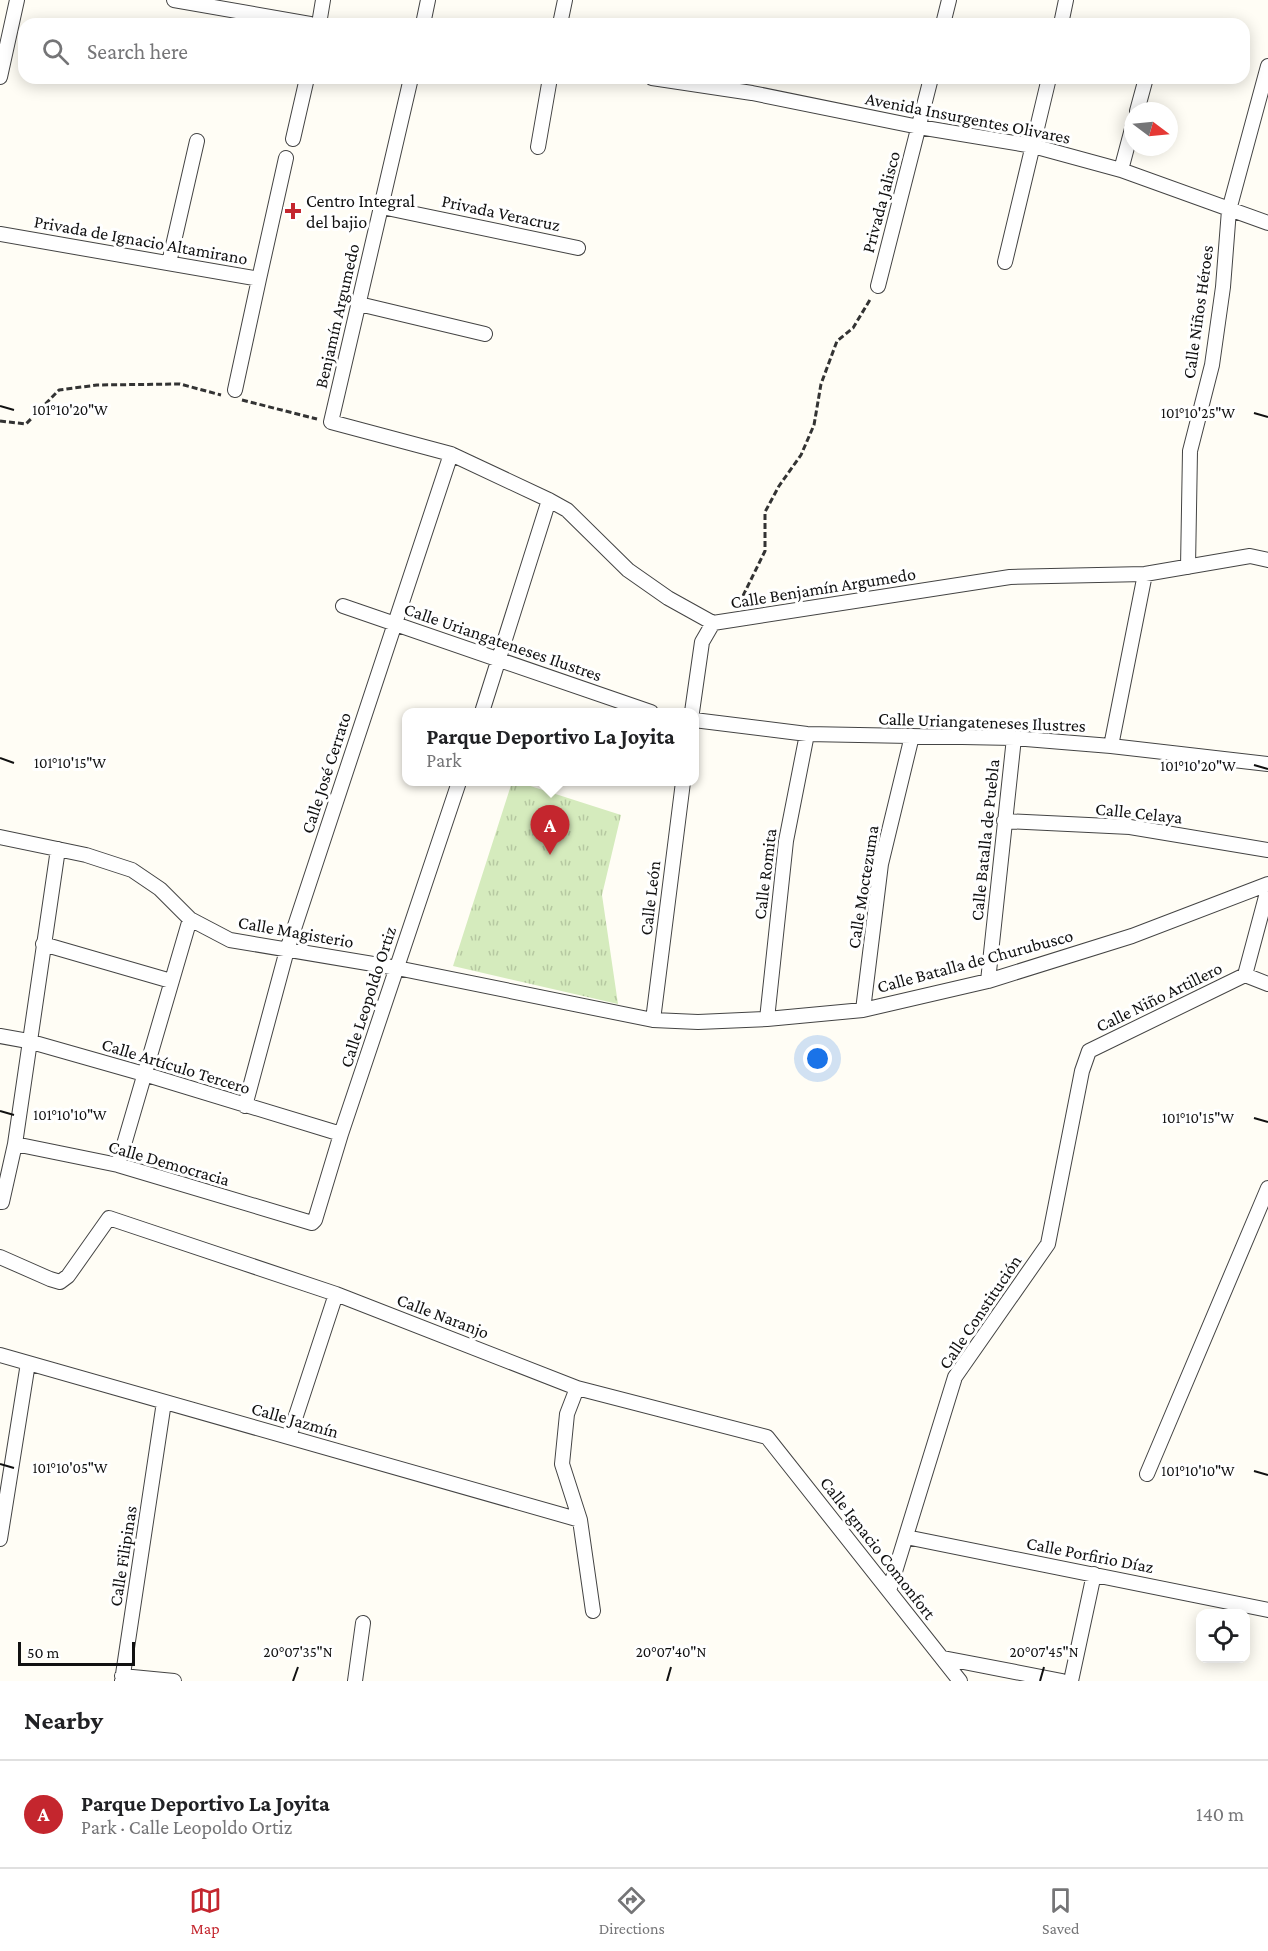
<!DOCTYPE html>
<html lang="en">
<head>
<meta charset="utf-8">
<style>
  :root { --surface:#fff; --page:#f6f6f6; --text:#202124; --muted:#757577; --line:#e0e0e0; --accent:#c4262e }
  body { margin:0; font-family:"Crimson Pro",serif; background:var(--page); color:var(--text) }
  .controls { position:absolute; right:18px; bottom:18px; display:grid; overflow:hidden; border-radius:12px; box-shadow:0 3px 15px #0003 }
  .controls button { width:54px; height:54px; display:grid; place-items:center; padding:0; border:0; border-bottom:2px solid var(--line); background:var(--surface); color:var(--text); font:30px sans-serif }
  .compass { position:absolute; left:1124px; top:102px; width:54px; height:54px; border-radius:50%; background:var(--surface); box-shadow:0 3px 15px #0003; rotate:106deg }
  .scale { position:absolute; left:18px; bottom:15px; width:117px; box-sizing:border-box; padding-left:6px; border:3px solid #111; border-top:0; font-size:16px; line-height:21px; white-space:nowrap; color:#111; -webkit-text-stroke:4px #fff; paint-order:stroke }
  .you { position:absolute; left:818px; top:1059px; width:21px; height:21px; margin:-15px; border:4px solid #fff; border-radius:50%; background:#1a73e8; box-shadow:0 0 0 9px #1a73e833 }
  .badge { display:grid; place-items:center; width:39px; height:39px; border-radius:50%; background:var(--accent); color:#fff; font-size:20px; font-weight:700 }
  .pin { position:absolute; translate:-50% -50px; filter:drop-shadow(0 2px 3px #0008) }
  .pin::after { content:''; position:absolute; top:32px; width:21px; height:18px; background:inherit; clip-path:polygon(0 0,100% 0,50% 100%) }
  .popup { position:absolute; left:402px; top:708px; width:297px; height:78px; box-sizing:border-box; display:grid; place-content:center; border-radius:12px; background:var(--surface); filter:drop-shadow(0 2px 4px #0005); font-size:20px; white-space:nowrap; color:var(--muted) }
  .popup b { font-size:22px; color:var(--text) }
  .popup::after { content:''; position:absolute; left:50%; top:100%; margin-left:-12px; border:12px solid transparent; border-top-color:var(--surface) }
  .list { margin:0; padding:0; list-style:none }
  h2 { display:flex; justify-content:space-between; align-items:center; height:78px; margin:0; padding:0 24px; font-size:26px }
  h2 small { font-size:20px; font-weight:400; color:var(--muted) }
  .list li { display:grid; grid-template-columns:39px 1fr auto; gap:18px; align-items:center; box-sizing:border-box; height:108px; padding:0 24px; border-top:2px solid var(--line) }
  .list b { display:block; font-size:22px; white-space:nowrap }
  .list p { margin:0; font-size:20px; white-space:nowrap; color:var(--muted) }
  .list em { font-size:20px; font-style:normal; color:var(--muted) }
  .icon { flex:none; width:33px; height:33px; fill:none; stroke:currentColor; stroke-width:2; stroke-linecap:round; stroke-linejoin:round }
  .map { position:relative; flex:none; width:1268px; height:1681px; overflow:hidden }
  .search { position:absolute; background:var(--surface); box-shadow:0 3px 15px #0003; left:18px; right:18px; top:18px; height:66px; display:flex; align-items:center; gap:15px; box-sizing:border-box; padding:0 21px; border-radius:18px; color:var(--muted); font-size:22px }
  .sheet { height:186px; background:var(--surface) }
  nav { display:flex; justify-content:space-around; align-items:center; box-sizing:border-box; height:84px; border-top:2px solid var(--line); background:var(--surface); font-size:16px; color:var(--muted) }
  nav a { display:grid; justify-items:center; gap:3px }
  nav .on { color:var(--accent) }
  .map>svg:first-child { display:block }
  .park { fill:url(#park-tufts) }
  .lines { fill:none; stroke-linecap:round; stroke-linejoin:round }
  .minor-casing { stroke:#444; stroke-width:16 }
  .path { stroke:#333; stroke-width:3; stroke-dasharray:6 3; stroke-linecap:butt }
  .minor { stroke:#fff; stroke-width:14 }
  .ticks { fill:none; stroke:#111; stroke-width:2 }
  .poi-dot { fill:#c4262e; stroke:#fff; stroke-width:2 }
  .labels { text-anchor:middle; stroke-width:6; stroke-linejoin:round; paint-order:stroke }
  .street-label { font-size:18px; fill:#111; stroke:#fff }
  .poi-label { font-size:18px; fill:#111; stroke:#fff; text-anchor:start }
  .ticks-label { font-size:15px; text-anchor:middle; fill:#111; stroke:#fff; stroke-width:6; stroke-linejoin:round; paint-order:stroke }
</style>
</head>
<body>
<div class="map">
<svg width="1268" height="1681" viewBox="0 0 1268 1681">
  <defs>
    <pattern id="park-tufts" width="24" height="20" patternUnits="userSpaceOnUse" patternTransform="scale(1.5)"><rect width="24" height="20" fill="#d5ebbd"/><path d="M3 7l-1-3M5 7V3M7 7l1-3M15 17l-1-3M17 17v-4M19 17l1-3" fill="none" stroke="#b6c8a1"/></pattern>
  </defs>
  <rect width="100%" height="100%" fill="#fffdf5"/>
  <!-- park -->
  <path class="park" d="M512,782H518L621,815L602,895L618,1004L453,966Z"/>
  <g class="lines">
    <defs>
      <path id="minor" d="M174,0L310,24
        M319,24L323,0
        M423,24L428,0
        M560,24L565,0
        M943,24L949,0
        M1061,24L1066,0
        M0,77L17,0
        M411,78L331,422L451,454L549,500L567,510L628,570L668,598L713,623L1010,577L1145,574L1250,556L1268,560
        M652,78L752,93L919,127L1033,146L1121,170L1268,223
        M1137,111L1146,78
        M293,139L307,78
        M538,147L550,78
        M1121,170L1133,125
        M382,207L578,248
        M0,234L259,279L286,158
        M1005,262L1049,78
        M169,263L197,141
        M878,286L931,78
        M359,304L485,334
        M235,390L259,279
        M1188,567L1190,451L1212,365L1223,287L1229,210L1268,66
        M343,606L651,712
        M482,712L549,500
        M692,712L702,642L713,623
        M694,720L807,734L1014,738L1111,746L1268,764
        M1111,746L1145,574
        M1004,821L1130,827L1268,850
        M0,837L86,855L132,870L160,889L190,919L230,940L397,968L653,1020L698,1022L767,1019L863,1010L988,981L1132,936L1268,884
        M43,944L171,981
        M1245,975L1268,889
        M1245,975L1268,984
        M988,981L1014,738
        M863,1010L881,864L912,736
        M767,1019L786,841L807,734
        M653,1020L683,782
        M0,1036L28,1041L144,1074L341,1134
        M245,1106L287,950L451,454
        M15,1144L118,1165L312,1223L315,1220L341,1134L459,782
        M118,1165L190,919
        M0,1202H2L15,1144L58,849
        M0,1257L50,1279L60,1282L68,1276L109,1218L336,1294L577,1388L767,1437L960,1681
        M0,1355L580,1520
        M577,1388L567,1414L562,1464L580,1520L593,1611
        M289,1437L336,1294
        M1147,1474L1268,1188
        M906,1537L1268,1610
        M0,1539L28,1363
        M889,1591L955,1377L1048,1244L1082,1071L1089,1051L1245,975
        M943,1658L1062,1681
        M122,1676L174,1681
        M122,1681L164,1402
        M355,1681L363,1623
        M1071,1681L1094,1574"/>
    </defs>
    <!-- minor casing -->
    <use href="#minor" class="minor-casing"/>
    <!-- path -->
    <path class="path" d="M242,400L317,419
      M0,421L26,424L59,390L97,385L180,384L221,395
      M739,604L765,551V512L779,486L801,455L814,425L821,384L837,341L853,328L871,298"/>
    <!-- minor -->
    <use href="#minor" class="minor"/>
  </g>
  <!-- ticks -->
  <path class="ticks" d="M0,406L14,410M1254,413L1268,417M0,758L14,763M1254,765L1268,769M0,1111L14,1115M1254,1118L1268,1122M0,1464L14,1468M1254,1471L1268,1475M293,1681L298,1667M667,1681L671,1667M1040,1681L1044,1667"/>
  <!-- markers -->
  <path class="poi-dot" d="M290 202h6v6h6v6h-6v6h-6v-6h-6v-6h6z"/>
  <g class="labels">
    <!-- street labels -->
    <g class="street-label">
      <text transform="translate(968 118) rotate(11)" y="6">Avenida Insurgentes Olivares</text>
      <text transform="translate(881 202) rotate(-75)" y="6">Privada Jalisco</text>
      <text transform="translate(501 213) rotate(12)" y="6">Privada Veracruz</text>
      <text transform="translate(141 240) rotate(10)" y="6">Privada de Ignacio Altamirano</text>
      <text transform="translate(1198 312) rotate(-82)" y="6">Calle Niños Héroes</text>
      <text transform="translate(337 316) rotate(-77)" y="6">Benjamín Argumedo</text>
      <text transform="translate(823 588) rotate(-9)" y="6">Calle Benjamín Argumedo</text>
      <text transform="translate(503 642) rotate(19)" y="6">Calle Uriangateneses Ilustres</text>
      <text transform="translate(982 722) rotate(2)" y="6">Calle Uriangateneses Ilustres</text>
      <text transform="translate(326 773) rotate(-72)" y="6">Calle José Cerrato</text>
      <text transform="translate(1139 813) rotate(6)" y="6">Calle Celaya</text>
      <text transform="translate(985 840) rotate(-84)" y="6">Calle Batalla de Puebla</text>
      <text transform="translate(765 874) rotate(-83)" y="6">Calle Romita</text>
      <text transform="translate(863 887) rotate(-81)" y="6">Calle Moctezuma</text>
      <text transform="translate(650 898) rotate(-83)" y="6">Calle León</text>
      <text transform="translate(296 932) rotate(10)" y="6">Calle Magisterio</text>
      <text transform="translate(975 961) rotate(-15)" y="6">Calle Batalla de Churubusco</text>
      <text transform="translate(368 997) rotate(-72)" y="6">Calle Leopoldo Ortiz</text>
      <text transform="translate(1159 997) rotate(-26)" y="6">Calle Niño Artillero</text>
      <text transform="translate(176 1066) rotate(17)" y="6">Calle Artículo Tercero</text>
      <text transform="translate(169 1163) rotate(16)" y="6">Calle Democracia</text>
      <text transform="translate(980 1312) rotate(-56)" y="6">Calle Constitución</text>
      <text transform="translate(443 1316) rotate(21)" y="6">Calle Naranjo</text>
      <text transform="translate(295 1420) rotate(16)" y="6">Calle Jazmín</text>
      <text transform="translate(878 1548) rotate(52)" y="6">Calle Ignacio Comonfort</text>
      <text transform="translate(1090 1555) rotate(11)" y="6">Calle Porfirio Díaz</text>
      <text transform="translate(123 1556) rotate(-81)" y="6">Calle Filipinas</text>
    </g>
    <!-- poi labels -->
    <g class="poi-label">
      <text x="306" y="207">Centro Integral<tspan x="306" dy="21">del bajio</tspan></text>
    </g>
  </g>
  <g class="ticks-label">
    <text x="70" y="415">101°10'20"W</text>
    <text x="1198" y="418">101°10'25"W</text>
    <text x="70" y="768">101°10'15"W</text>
    <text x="1198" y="771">101°10'20"W</text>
    <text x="70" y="1120">101°10'10"W</text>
    <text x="1198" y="1123">101°10'15"W</text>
    <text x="70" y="1473">101°10'05"W</text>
    <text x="1198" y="1476">101°10'10"W</text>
    <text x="298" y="1657">20°07'35"N</text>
    <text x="671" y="1657">20°07'40"N</text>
    <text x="1044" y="1657">20°07'45"N</text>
  </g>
</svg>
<div class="controls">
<button><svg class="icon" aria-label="locate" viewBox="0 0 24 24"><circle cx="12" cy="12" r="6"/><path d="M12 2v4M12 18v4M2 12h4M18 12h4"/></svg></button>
</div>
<svg class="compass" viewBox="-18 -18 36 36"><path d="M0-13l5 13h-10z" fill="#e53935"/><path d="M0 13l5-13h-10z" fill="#757577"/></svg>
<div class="scale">50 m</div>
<div class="you"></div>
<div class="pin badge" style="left:550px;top:855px">A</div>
<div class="popup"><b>Parque Deportivo La Joyita</b>Park</div>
<div class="search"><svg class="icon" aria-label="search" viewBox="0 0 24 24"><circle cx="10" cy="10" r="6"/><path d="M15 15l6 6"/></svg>Search here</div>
</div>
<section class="sheet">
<h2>Nearby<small></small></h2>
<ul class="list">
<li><span class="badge">A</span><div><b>Parque Deportivo La Joyita</b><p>Park · Calle Leopoldo Ortiz</p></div><em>140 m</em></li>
</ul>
</section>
<nav>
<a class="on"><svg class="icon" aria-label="map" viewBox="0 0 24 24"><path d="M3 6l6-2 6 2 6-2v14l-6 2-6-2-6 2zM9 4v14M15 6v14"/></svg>Map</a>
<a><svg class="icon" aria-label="directions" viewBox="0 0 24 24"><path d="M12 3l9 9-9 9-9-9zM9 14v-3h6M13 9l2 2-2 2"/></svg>Directions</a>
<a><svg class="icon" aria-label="saved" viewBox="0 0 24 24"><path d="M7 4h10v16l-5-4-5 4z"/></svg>Saved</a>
</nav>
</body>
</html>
